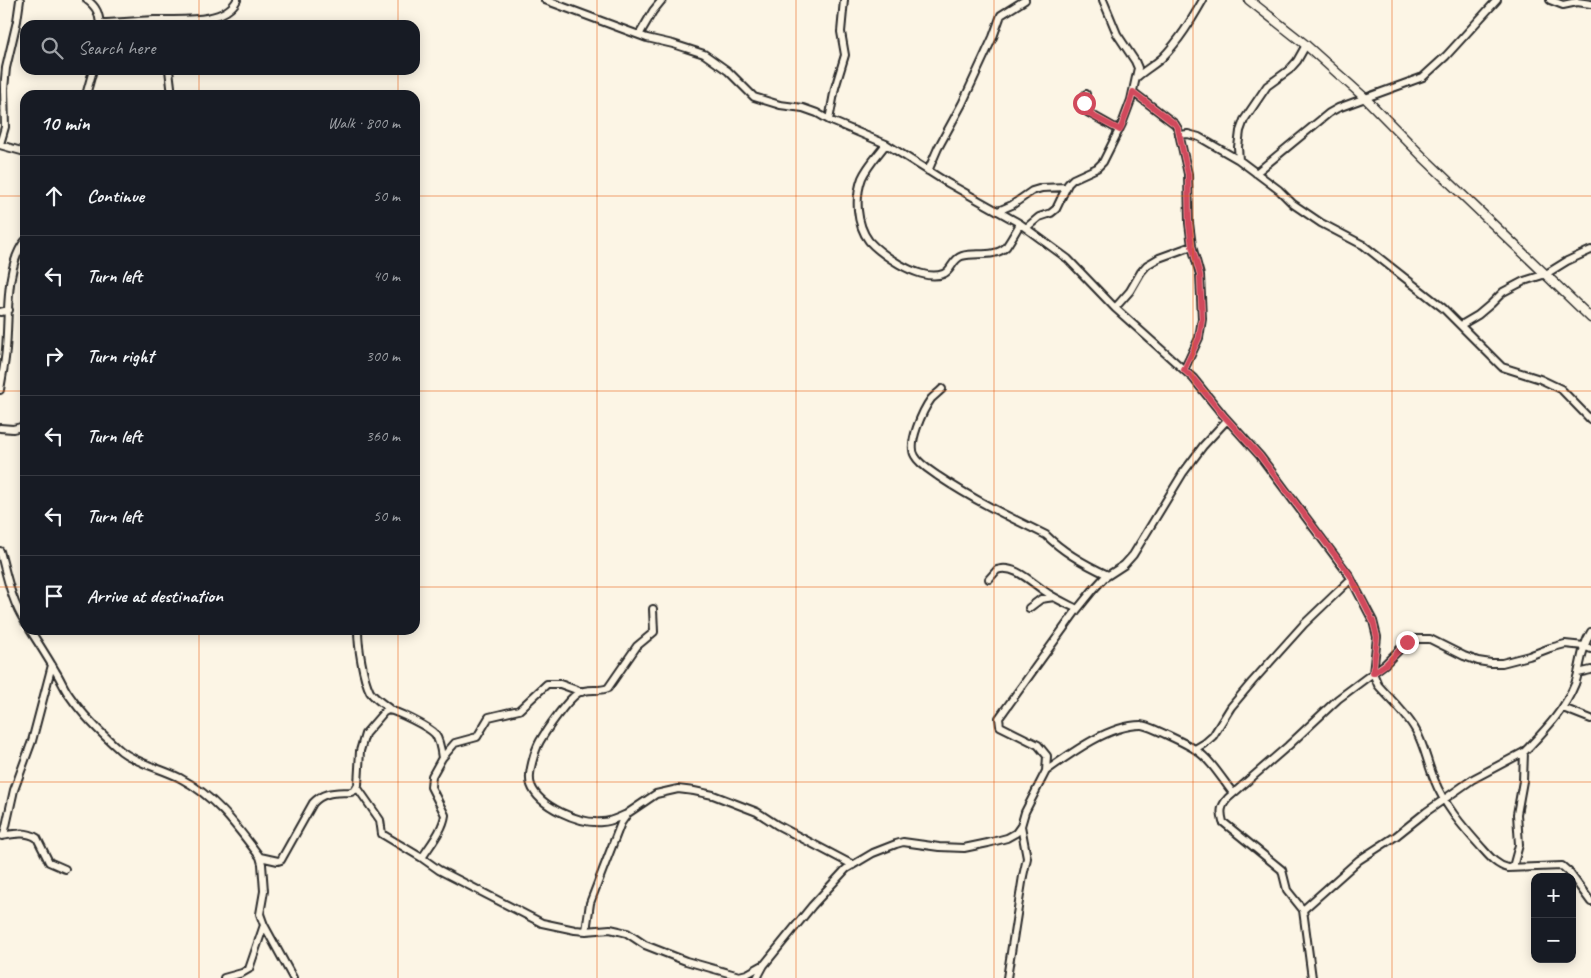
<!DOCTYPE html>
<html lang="en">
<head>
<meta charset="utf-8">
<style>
  :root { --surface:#171b24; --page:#242831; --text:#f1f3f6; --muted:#9ea1a6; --line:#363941 }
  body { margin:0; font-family:Caveat,sans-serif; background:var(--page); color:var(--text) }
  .controls { position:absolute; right:15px; bottom:15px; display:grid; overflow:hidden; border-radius:10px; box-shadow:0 2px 12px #0003 }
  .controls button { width:45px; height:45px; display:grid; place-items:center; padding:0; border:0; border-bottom:1px solid var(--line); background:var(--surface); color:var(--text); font:25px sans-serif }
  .stop { position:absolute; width:15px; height:15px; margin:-11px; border:4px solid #d1495b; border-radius:50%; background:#fff }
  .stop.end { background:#d1495b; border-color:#fff; box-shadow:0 1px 5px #0008 }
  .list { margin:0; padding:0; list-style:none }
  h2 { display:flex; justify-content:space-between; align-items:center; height:65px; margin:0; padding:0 20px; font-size:21px }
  h2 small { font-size:16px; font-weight:400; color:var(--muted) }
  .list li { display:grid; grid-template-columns:32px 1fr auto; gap:15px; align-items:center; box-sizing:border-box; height:80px; padding:0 20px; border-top:1px solid var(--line) }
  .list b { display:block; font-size:19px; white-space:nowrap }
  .list em { font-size:16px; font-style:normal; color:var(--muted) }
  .icon { flex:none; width:28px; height:28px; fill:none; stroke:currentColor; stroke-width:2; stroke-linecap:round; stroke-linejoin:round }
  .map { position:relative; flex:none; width:1591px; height:978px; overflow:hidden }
  .search { position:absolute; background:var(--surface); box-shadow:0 2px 12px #0003; left:20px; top:20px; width:400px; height:55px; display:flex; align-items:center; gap:12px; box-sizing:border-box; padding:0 18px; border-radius:15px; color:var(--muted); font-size:19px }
  .panel { position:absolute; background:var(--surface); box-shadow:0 2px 12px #0003; left:20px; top:90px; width:400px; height:545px; border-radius:15px }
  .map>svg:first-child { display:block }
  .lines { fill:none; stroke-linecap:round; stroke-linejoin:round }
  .minor-casing { stroke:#2b2b2b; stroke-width:10 }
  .tertiary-casing { stroke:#2b2b2b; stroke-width:11 }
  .minor { stroke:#fcf5e5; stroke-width:6 }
  .tertiary { stroke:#fcf5e5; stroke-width:8 }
  .route { stroke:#d1495b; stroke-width:6 }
  .grid { fill:none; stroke:#e8590c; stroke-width:1; stroke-opacity:0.55 }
</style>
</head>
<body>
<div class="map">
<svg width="1591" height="978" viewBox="0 0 1591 978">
  <rect width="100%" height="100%" fill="#fcf5e5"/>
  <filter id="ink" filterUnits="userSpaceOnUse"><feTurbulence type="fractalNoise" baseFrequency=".02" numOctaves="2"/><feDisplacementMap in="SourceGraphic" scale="10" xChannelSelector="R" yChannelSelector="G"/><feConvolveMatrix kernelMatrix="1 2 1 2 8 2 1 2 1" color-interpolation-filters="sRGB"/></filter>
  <g filter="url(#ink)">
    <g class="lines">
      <defs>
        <path id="minor" d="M87,0C97,7 99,14 100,25
          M545,0L647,38L673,44L704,54L728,71L754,97L780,105L803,108L817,113L829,120L886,144L946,182L1019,223L1068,259L1115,308L1193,378L1223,415L1260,456L1349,575L1373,621L1377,637L1373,673L1378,685C1390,699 1406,713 1415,729C1424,744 1427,762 1434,779C1444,805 1462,826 1481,847C1489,856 1496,865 1508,868L1562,866L1569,872L1591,902
          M1550,0L1563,5L1577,2L1591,4
          M100,23C118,23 136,21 154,20C178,19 224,25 237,0
          M639,35L653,11L662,0
          M169,70L172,95
          M1137,77C1145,70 1154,65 1162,58C1179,41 1191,21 1203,0
          M1133,92L1175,124L1178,129L1188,174L1189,223L1192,246L1200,275L1202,319L1199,338L1184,370
          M1086,94L1084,103L1087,112L1119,130
          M86,95L93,70
          M829,120L835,88L845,55L841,32L844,0
          M1179,135L1188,134L1199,137L1239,160L1279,190L1293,204L1321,223L1363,245L1443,308L1502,367L1540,379L1561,389L1591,420
          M0,144L5,127L4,89L6,68L17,21L20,0
          M886,144C878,155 868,165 862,178C855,197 856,224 869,241C877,250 889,258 899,264C911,271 930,279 943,274C952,271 952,259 962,256C975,252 995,258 1006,247C1011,240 1016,231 1020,224
          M0,145L25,152
          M1239,160L1238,147L1240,131L1244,120L1267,86L1289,70L1297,61L1306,45
          M928,171L938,148L962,104L993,37L1001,15L1025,0
          M1256,173L1329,113L1338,108L1423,77L1446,56L1497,0
          M998,211L1012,205L1032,191L1042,188L1066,187
          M1026,228L1039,217L1051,213L1056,209L1068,184L1073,179L1097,168L1103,162L1122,124L1131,100L1138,68L1135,61L1117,34L1103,0
          M1115,308L1130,291L1141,272L1147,265L1159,258L1192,246
          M0,312L9,310
          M1461,325L1478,315L1491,304L1503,292L1524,281L1546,274L1567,261L1591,250
          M942,389C939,392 934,396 931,399C923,410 907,444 915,456C919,464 931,471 938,476C972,499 1009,517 1046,535C1063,552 1086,565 1108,575
          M0,390C2,377 5,363 6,349C9,317 5,265 25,241
          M0,428L13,429L25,426
          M0,551C7,576 11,600 25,622
          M989,579L997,570C1015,563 1035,586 1049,594C1058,600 1068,604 1077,609
          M1029,608L1041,599L1054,597
          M30,630C39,644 48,658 56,672C61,680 64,688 69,695C82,714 104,736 121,751C138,764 160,768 180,778C216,797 236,825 260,857L262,864L264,891L260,914L264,925L293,978
          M358,630C358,646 363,678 370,692C375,699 385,705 391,710
          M1578,673L1591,670
          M1563,708L1591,719
          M1195,749L1205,743L1213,736L1231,707L1252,682L1304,624L1351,579
          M1046,771C1071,753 1109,725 1141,725C1148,725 1189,745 1196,750C1211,760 1222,779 1233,793
          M357,787L380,820L382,834L422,858L439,870L542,923L575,930L586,931L610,929L619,931L627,933L645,945L686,961L739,976L747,974L763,965
          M627,814C619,817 611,822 602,822C580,824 539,807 531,785C527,775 535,750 540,741C547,729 567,700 578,693C587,688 599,692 608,688L637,646L654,632L653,609
          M4,835L14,790L32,741L52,665
          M2,836C14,834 26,831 37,838L49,862L65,869
          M260,857L278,861L281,860L313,803C324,791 336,793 351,792L355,790L358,785L360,751L365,734L384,712L388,710C397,711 429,727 435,734C440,741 441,750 442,758
          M422,858C430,845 443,830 445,815L431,787L432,776L442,758L455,743L477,737L489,717L519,710L547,684H560L582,692
          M1513,867L1519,845L1517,814L1523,781L1524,752
          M1303,910L1359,860L1396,836L1426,812L1473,779L1524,752L1529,747C1547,728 1565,709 1575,684C1581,667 1581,647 1591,632
          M586,931L590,903L621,823L628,813L656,794L678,789L694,791L713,795L757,812L777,825L853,865
          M224,978L242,973L249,969L264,925
          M757,978L764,965L812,906L846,869L873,853L896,844L903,842L939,847L964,848L988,843L1007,838L1016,833L1021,826L1025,812L1046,771L1047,756L1038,745L1000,726L999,718L1076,611L1093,590L1104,578L1124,565L1133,555L1183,473L1203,446L1227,420
          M1007,978L1023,876L1027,858L1021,826
          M1312,978L1303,910L1287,890L1282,870L1223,822C1220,811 1221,806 1228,798L1288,746L1338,699L1385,664L1407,642L1412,639H1430L1464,656L1478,661L1491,663H1502L1529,656L1550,648L1565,644L1584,646L1591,649"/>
        <path id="tertiary" d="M1249,0L1306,45L1365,98L1424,158L1591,318"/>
      </defs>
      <!-- minor casing -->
      <use href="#minor" class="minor-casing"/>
      <!-- tertiary casing -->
      <use href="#tertiary" class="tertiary-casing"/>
      <!-- minor -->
      <use href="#minor" class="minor"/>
      <!-- tertiary -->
      <use href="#tertiary" class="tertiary"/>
    </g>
  </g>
  <g class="lines" filter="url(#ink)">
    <!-- route -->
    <path class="route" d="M1084,103L1087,112L1091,115L1120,130L1128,109L1133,92L1175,124L1178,129L1188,174L1189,224L1192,246L1200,275L1202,319L1199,338L1184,370L1193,378L1223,415L1260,456L1350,575L1373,621L1377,637L1373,673L1386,664L1407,642"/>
  </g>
  <!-- grid -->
  <path class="grid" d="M199,0V25M398,0V25M597,0V978M796,0V978M994,0V978M1193,0V978M1392,0V978M199,70V95M398,70V95M0,196H25M415,196H1591M0,391H25M415,391H1591M0,587H25M415,587H1591M199,630V978M398,630V978M0,782H1591"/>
</svg>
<div class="controls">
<button>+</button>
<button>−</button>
</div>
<div class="stop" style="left:1084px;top:103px"></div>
<div class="stop end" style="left:1407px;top:642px"></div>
<div class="search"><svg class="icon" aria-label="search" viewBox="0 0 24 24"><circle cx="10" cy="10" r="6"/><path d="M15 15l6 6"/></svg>Search here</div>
<section class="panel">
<h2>10 min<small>Walk · 800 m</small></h2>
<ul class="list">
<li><svg class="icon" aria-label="ahead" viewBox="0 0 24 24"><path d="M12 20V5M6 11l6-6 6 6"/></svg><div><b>Continue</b></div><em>50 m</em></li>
<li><svg class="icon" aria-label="left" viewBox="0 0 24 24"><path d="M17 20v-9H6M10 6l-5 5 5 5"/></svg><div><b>Turn left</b></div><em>40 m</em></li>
<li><svg class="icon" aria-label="right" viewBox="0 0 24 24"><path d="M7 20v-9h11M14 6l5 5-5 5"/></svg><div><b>Turn right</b></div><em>300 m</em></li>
<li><svg class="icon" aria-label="left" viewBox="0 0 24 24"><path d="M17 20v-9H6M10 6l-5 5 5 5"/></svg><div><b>Turn left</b></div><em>360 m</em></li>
<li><svg class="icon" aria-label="left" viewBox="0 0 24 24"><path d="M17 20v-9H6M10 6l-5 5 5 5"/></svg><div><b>Turn left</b></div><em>50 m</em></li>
<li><svg class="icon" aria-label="arrive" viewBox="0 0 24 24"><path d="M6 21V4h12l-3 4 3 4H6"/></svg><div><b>Arrive at destination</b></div></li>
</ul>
</section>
</div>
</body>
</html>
